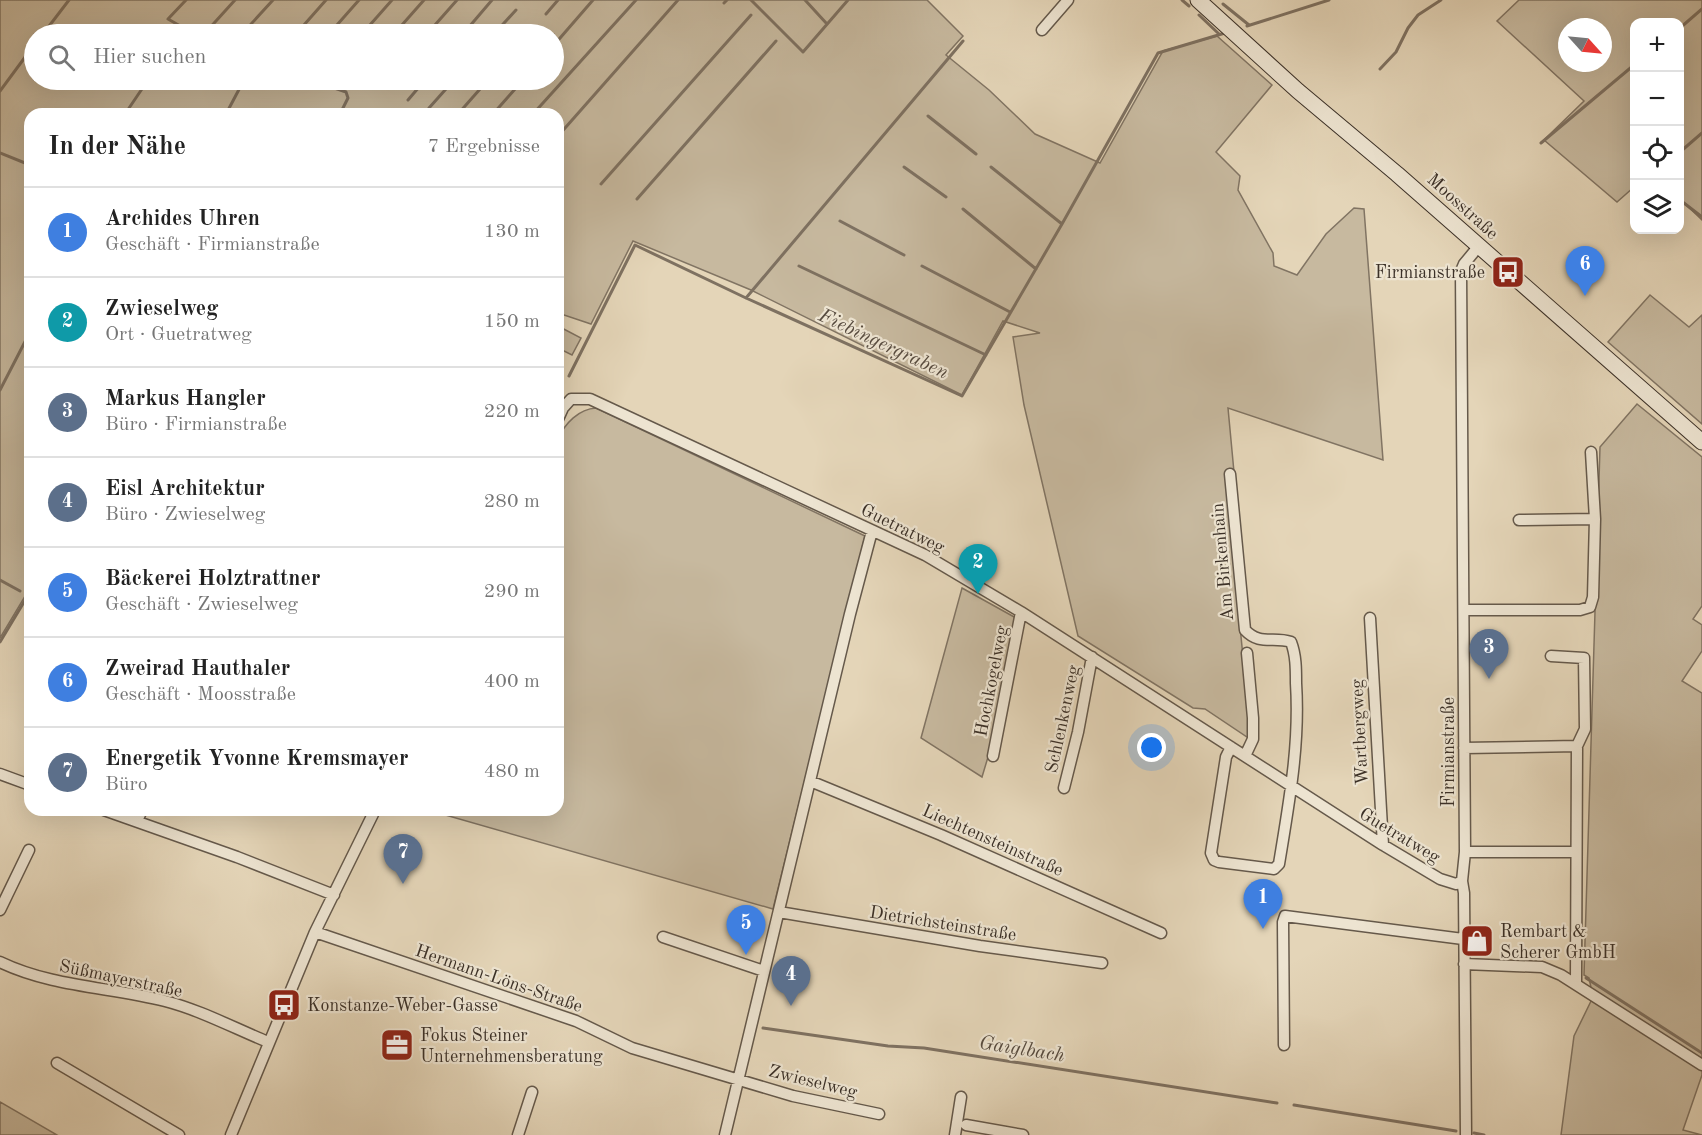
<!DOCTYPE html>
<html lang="de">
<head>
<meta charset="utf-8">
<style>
  :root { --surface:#fff; --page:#f2f2f2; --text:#222; --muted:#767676; --line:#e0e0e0; --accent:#8f2418 }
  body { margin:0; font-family:"Old Standard TT",serif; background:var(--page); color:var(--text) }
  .controls { position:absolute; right:18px; top:18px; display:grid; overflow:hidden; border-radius:12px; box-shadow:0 6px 24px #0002 }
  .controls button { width:54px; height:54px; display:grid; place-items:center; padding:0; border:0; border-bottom:2px solid var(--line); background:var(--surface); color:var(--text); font:30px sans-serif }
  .compass { position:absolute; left:1558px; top:18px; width:54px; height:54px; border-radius:50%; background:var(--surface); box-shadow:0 6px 24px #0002; rotate:117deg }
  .you { position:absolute; left:1152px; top:748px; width:21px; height:21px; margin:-15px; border:4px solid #fff; border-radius:50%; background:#1a73e8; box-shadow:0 0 0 9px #1a73e833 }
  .badge { display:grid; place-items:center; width:39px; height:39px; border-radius:50%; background:var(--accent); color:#fff; font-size:20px; font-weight:700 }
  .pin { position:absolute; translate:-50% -50px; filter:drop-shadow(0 2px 3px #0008) }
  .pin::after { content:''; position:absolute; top:32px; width:21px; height:18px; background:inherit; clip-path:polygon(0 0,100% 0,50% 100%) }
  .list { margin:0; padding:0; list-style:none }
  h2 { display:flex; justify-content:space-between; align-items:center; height:78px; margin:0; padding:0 24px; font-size:26px }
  h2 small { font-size:20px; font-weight:400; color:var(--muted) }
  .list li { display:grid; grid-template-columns:39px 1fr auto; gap:18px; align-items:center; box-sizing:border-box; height:90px; padding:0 24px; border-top:2px solid var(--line) }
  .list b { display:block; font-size:22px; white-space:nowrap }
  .list p { margin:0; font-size:20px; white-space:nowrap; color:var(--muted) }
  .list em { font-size:20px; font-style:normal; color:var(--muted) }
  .icon { flex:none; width:33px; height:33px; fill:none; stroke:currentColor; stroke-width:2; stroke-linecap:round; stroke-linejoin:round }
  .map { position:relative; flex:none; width:1702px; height:1135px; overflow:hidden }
  .search { position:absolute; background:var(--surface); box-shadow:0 6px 24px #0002; left:24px; top:24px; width:540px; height:66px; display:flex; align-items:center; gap:15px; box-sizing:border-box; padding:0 21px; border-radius:33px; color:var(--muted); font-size:22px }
  .panel { position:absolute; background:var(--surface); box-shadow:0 6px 24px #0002; left:24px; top:108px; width:540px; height:708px; border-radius:18px }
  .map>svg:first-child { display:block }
  .green { fill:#c7b99f; stroke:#817463; stroke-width:1.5; fill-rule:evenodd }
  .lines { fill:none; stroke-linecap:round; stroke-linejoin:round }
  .stream { stroke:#7e7161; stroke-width:3 }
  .street-casing { stroke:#65594b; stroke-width:13 }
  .secondary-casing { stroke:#3b3027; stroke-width:17 }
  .street { stroke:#ede4d1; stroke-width:10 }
  .secondary { stroke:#ede4d1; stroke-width:15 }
  .labels { text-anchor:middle; stroke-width:4.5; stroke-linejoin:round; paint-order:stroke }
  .street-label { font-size:18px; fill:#3b3027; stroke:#ede4d1 }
  .poi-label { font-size:18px; fill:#3b3027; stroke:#ede4d1; text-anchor:start }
  .water-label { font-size:20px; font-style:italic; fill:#574b3f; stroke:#ede4d1 }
</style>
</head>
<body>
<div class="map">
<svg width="1702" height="1135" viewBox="0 0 1702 1135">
  <rect width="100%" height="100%" fill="#e4d5b8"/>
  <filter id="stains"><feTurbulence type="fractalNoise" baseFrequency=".00333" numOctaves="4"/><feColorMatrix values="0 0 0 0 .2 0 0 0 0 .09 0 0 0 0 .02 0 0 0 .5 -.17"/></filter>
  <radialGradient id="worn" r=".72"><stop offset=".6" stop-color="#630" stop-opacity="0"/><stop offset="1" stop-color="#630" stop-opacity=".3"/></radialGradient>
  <!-- green -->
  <path class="green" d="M0,0H927L963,36L946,55L989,90L1035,134L1100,163L1163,51L1217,36L1272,85L1216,152L1240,176L1238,190L1273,253L1274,266L1297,275L1326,234L1354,208L1364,209L1383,460L1228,408L1234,472L1225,473L1248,708L1250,739L1205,709L1193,708L1078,636L1024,405L1013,337L1040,333L1003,321L962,395L751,290L633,241L591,324L558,313V114H30V588L0,638ZM34,34H554V80H34Z
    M1519,0H1702V220L1680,199V22H1634V187L1617,202L1544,140L1584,101L1497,21ZM1567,27H1603V63H1567Z
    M1650,295L1689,327L1702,315V424L1608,342Z
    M558,326L581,338L572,355L558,348Z
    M1637,404L1702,457V606L1693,619L1702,625V651L1682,681L1702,693V1075L1683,1130L1702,1135H1561L1574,1036L1593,997L1589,978L1584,975L1600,447Z
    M596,408L865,536L773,909L428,810H558V439C565,423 579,409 596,408Z
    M962,588L1016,618L991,747L982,777L921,738Z
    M0,1102L57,1135H0Z"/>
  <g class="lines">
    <!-- stream -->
    <path class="stream" d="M751,0L803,52L848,0
      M805,0L827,24
      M1182,0L1189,6
      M724,3L727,0
      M1223,4L1249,25
      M546,14L558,0
      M1199,15L1219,34
      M1247,26L1329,0
      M1680,28L1702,9
      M206,32L235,0
      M43,34L69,0
      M177,34L182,27L168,19L186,0
      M242,34L273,0
      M296,34L326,0
      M329,34L359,0
      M362,34L392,0
      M394,34L424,0
      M427,34L457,0
      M463,34L492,0
      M494,34L516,10
      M527,34L530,32
      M554,45L593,0
      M1380,69L1396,52L1408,28L1418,15L1441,0
      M311,80L346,92L348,98L340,114
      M382,87L388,80
      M0,91L34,45
      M408,100L425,80
      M429,108L454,80
      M125,114L148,80
      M226,114L244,80
      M458,114L488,80
      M493,114L523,80
      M533,114L636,0
      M928,116L976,154
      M558,136L678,0
      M1541,143L1634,65
      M1680,152L1702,133
      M0,153L30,165
      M904,167L946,197
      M991,167L1062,224
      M601,184L751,15
      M637,199L776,41
      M1680,200L1702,217
      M963,209L1036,269
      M840,221L904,255
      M799,266L986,355
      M922,266L1010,312
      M746,298L963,41
      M569,376L635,245L746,298L962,396L1062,224L1158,53L1225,33
      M0,390L30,332
      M0,580L20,591
      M0,642L30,592
      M1586,978L1702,1053
      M763,1028L888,1046L924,1048L1277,1103
      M1294,1105L1456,1131
      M1474,1133L1484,1135"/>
    <defs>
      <path id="street" d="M1042,30L1068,0
        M558,419L563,408L571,399H590L925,555L1021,612L1383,845L1440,879L1456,884L1462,881
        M1230,474L1245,630C1260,646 1273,636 1291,642C1296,655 1296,669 1296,683C1300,744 1289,803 1279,864L1274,869L1219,862L1214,860L1211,853L1226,757L1231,747
        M1519,520L1595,519
        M1464,610H1580L1590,607L1593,597L1595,519L1591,452
        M1370,618L1383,845
        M1464,748L1577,746L1585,729L1584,658L1551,656
        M993,756L1021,612
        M1245,756L1253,739V718L1247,653
        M0,774L30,785
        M810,781L941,835L1161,933
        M1064,788L1078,732L1092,657
        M104,810L237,857L334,895
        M137,821L142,810
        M1465,852H1576
        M0,910L29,850
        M779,912L980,946L1102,963
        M315,932L576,1021L632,1048L793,1096L879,1114
        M663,937L764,971
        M0,962C52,987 110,987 165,1001C200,1010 234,1028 268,1042
        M1464,964L1542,967L1561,975L1702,1065
        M1576,982L1577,746
        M1284,1045L1283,922L1285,916L1463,939
        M57,1063L179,1135
        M966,1125L1023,1135
        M231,1135L315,932L375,810
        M518,1135L532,1092
        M725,1135L850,614L872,531
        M955,1135L961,1097
        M1466,1135L1464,893L1462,881L1465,852L1461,271L1464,264L1478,247"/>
      <path id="secondary" d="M1198,0L1298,91L1397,174L1702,442"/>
    </defs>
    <!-- street casing -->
    <use href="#street" class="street-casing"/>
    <!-- secondary casing -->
    <use href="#secondary" class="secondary-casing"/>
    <!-- street -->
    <use href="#street" class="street"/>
    <!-- secondary -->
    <use href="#secondary" class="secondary"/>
  </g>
  <!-- icons -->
  <defs>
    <symbol id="bus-square" viewBox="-11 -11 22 22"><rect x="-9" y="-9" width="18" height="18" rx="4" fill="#8f2418" stroke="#ede4d1"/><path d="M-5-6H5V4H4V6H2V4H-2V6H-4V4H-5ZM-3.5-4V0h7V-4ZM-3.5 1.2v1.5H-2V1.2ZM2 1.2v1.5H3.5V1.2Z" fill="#fff"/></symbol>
    <symbol id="shop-square" viewBox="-11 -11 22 22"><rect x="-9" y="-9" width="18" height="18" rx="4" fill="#8f2418" stroke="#ede4d1"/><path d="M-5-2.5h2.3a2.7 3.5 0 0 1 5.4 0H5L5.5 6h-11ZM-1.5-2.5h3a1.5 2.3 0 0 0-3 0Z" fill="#fff"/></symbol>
    <symbol id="office-square" viewBox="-11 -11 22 22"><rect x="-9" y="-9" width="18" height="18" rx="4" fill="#8f2418" stroke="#ede4d1"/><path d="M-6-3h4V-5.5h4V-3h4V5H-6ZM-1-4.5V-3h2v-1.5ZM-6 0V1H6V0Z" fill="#fff"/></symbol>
  </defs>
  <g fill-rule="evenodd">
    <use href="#bus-square" x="1489" y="253" width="38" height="38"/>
    <use href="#shop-square" x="1458" y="922" width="38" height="38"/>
    <use href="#bus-square" x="265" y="986" width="38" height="38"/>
    <use href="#office-square" x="378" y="1026" width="38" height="38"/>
  </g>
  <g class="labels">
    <!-- street labels -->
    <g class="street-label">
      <text transform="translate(1463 206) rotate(42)" y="6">Moosstraße</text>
      <text transform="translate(903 528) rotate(26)" y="6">Guetratweg</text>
      <text transform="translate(1222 562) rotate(-95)" y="6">Am Birkenhain</text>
      <text transform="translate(991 681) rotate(-79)" y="6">Hochkogelweg</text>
      <text transform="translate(1062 719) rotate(-78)" y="6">Schlenkenweg</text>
      <text transform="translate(1359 732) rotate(-93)" y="6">Wartbergweg</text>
      <text transform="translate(1448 752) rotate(-90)" y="6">Firmianstraße</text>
      <text transform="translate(1400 835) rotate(31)" y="6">Guetratweg</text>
      <text transform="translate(993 840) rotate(24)" y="6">Liechtensteinstraße</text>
      <text transform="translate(943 923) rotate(9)" y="6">Dietrichsteinstraße</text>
      <text transform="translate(121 978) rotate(12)" y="6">Süßmayerstraße</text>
      <text transform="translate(499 978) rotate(19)" y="6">Hermann-Löns-Straße</text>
      <text transform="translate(813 1081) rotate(14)" y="6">Zwieselweg</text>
    </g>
    <!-- poi labels -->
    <g class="poi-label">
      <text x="1485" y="278" text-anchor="end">Firmianstraße</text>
      <text x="1500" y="937">Rembart &amp;<tspan x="1500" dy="21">Scherer GmbH</tspan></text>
      <text x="307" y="1011">Konstanze-Weber-Gasse</text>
      <text x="420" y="1041">Fokus Steiner<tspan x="420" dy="21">Unternehmensberatung</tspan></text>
    </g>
    <!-- water labels -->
    <g class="water-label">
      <text transform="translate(884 343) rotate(25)" y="7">Fiebingergraben</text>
      <text transform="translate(1022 1048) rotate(9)" y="7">Gaiglbach</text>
    </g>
  </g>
  <rect width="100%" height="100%" filter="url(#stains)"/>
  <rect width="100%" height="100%" fill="url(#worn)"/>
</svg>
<div class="controls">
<button>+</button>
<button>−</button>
<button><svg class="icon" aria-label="locate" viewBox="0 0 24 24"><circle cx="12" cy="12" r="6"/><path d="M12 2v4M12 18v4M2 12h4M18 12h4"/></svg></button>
<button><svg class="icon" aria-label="layers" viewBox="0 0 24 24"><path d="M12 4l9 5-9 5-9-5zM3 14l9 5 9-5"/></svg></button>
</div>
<svg class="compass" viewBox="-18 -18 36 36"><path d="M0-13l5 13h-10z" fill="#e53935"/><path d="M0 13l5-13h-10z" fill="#767676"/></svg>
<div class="you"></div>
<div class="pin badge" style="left:1263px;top:929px;background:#3f7fe0">1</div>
<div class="pin badge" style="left:978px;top:594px;background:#0f9aa8">2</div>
<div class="pin badge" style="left:1489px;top:679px;background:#5c6f8a">3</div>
<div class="pin badge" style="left:791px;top:1006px;background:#5c6f8a">4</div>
<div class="pin badge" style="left:746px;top:955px;background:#3f7fe0">5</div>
<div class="pin badge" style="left:1585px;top:296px;background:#3f7fe0">6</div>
<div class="pin badge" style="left:403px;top:884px;background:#5c6f8a">7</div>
<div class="search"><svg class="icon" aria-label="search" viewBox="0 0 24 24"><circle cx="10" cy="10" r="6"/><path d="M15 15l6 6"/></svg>Hier suchen</div>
<section class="panel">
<h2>In der Nähe<small>7 Ergebnisse</small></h2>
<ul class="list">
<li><span class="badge" style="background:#3f7fe0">1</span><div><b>Archides Uhren</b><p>Geschäft · Firmianstraße</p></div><em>130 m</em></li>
<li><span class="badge" style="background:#0f9aa8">2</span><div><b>Zwieselweg</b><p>Ort · Guetratweg</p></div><em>150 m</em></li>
<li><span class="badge" style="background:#5c6f8a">3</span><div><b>Markus Hangler</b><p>Büro · Firmianstraße</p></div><em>220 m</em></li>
<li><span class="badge" style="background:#5c6f8a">4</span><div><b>Eisl Architektur</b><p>Büro · Zwieselweg</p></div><em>280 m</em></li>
<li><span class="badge" style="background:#3f7fe0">5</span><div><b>Bäckerei Holztrattner</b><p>Geschäft · Zwieselweg</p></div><em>290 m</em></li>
<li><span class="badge" style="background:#3f7fe0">6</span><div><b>Zweirad Hauthaler</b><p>Geschäft · Moosstraße</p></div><em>400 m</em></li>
<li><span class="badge" style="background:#5c6f8a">7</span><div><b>Energetik Yvonne Kremsmayer</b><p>Büro</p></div><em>480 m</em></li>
</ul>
</section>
</div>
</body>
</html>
